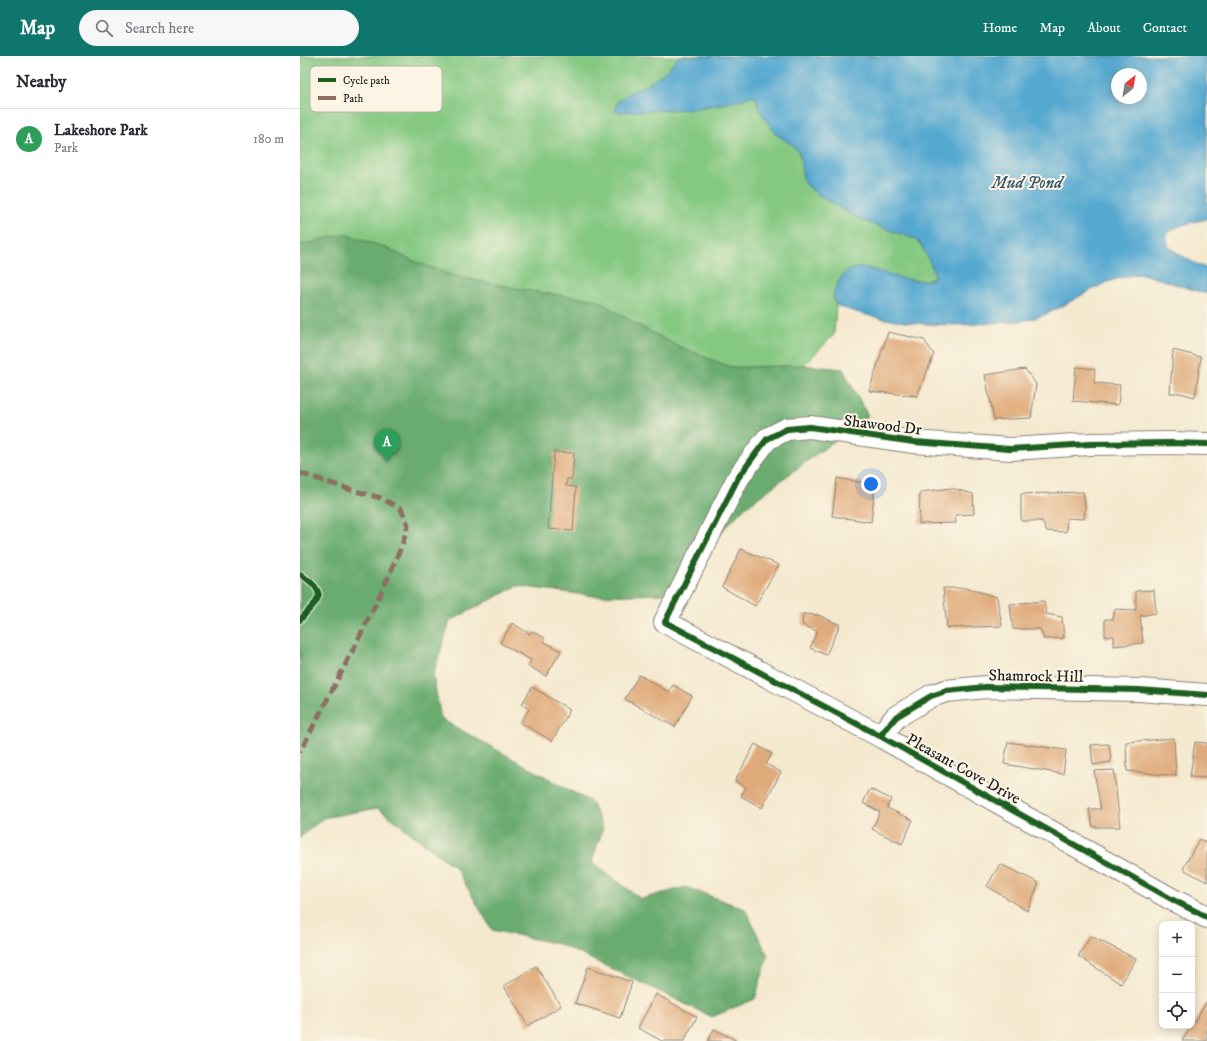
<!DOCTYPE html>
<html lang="en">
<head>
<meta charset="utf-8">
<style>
  :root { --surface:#fff; --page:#f7f7f7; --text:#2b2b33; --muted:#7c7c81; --line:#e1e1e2; --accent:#0f766e }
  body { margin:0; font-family:"IM FELL DW Pica",serif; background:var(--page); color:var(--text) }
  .controls { position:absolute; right:12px; bottom:12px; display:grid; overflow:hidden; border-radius:8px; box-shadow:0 2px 10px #0003 }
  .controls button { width:36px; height:36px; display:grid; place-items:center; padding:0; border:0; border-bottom:1px solid var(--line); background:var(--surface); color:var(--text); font:20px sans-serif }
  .compass { position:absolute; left:811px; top:12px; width:36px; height:36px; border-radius:50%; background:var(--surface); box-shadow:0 2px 10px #0003; rotate:31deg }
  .you { position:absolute; left:571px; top:428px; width:14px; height:14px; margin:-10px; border:3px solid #fff; border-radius:50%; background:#1a73e8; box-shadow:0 0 0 6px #1a73e833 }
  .badge { display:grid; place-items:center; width:26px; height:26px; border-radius:50%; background:var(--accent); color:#fff; font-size:13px; font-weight:700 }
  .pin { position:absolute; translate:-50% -33px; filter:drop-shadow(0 1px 2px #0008) }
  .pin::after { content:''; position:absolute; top:21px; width:14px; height:12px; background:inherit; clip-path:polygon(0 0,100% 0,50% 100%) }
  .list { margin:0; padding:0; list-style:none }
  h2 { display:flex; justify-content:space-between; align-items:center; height:52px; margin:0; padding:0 16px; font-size:17px }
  h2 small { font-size:13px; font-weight:400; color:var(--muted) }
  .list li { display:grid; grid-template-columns:26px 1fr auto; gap:12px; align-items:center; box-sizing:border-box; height:60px; padding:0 16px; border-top:1px solid var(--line) }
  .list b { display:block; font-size:15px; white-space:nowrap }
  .list p { margin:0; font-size:13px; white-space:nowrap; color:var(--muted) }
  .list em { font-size:13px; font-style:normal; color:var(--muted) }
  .icon { flex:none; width:22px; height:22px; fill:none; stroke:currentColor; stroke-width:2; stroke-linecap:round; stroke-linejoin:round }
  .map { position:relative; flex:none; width:907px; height:985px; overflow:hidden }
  header { display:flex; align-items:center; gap:24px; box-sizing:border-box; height:56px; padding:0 20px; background:var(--accent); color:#fff }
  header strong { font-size:19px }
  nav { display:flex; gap:22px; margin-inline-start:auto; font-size:14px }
  .search { width:280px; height:36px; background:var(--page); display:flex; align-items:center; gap:10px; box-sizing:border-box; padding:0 14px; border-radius:22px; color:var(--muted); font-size:15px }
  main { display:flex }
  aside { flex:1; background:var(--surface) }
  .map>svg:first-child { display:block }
  .green { fill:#84c882; stroke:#50724f }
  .forest { fill:#6bac70; stroke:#446446 }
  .water { fill:#54a8d0; stroke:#386276; fill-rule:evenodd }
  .building { fill:#dfaa7a }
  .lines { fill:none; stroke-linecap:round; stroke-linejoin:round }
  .minor-casing { stroke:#888276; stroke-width:24 }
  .minor { stroke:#fff; stroke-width:22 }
  .quiet { stroke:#8d6e63; stroke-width:5; stroke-dasharray:10 5; stroke-linecap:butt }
  .cycleway-casing { stroke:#fcf5e5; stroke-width:8 }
  .cycleway { stroke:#1b5e20; stroke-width:6 }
  .labels { text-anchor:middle; stroke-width:4; stroke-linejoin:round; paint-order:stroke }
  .street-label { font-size:16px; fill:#1c1c1c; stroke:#fcf5e5 }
  .water-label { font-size:17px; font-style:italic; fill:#355b6d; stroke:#fcf5e5 }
  .key { fill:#fcf5e5; stroke:#b9b4a9; stroke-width:1 }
  .key-label { font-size:11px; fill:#1c1c1c }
</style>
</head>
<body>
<header>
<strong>Map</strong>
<div class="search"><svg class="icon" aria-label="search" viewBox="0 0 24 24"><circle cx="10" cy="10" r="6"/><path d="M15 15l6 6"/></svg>Search here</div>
<nav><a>Home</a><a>Map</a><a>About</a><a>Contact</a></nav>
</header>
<main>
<aside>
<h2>Nearby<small></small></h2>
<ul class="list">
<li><span class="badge" style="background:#2e9e5b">A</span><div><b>Lakeshore Park</b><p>Park</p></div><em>180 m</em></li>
</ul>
</aside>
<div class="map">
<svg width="907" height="985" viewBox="0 0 907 985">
  <rect width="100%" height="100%" fill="#fcf5e5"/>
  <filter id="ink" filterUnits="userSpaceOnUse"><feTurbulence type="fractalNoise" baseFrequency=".025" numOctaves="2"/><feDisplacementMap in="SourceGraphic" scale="8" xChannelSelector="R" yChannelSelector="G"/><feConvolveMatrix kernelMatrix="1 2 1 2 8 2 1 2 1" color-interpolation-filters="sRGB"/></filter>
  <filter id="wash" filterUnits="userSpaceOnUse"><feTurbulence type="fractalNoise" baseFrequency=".012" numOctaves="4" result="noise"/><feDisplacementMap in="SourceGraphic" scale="16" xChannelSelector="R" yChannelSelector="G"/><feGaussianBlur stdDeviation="0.9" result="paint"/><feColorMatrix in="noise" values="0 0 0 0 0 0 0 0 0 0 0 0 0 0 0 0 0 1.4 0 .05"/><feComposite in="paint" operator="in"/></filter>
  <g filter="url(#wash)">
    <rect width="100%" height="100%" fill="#f4e9cf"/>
    <!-- green -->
    <path class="green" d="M0,0H660L713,259L534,243L536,248L534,279L504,309L489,310L464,357L260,245L0,719Z"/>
    <!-- forest -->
    <path class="forest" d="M44,178L84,191L116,206L154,220L231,235L297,244L336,268L378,290L430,311H451L504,309L543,313L568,360L444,452L363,538L294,540L217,530L150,565L133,619L141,663L291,746L303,772L292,806L341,843L386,831L445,853L468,900L455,943L412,961L346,929L259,888L192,874L156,812L78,752L23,762L0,782V189Z"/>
    <!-- water -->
    <path class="water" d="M379,0H907V163C899,165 871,170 868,178C866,182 868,187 869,191L889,204L907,213V238L843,218C806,219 774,247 741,260C725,266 709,266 693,267C646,271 592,269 547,253C543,252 538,251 536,248C529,240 539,224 544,218C548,214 555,212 561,211C566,211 573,214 578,215C594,220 609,226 626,224C629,224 631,224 634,221V216L630,206L620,187L615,183L561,164L517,138L506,128L503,123L500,99L494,90L476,78L460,55L455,40H451L437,45L392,53L320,56L316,55L315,52C319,38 346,31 357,22C366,16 372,9 379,0ZM817,18H841V42H817Z"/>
    <g id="blocks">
      <!-- building -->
      <path class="building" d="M588,276L624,284L634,298L617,340L569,335Z
        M873,294L901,301L895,341L880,337H870Z
        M776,311L795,313L794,327L820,329L818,349L773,345Z
        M725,313L736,328L731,362L694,364L685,319Z
        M254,396L274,397L272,423H267L266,430L276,431L273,475L248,473Z
        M537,422L575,429L571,466L532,460Z
        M651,432L673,438L674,458L655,459L656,467L619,468L620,436Z
        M783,436L785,450L784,463L767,462L766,476L746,475L742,465H721V438Z
        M441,493L479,509L455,550L422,531Z
        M643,532H665L697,541L702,570L647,572Z
        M854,534L856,557L840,560L843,587L814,590V580L805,581V563H813L815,553L836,554V535Z
        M744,545L746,558L762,561L764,582L744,583L740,573H713L710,548Z
        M503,558L518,559L540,569L526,599L510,592L517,575L502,569Z
        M212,567L230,578L232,575L245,582L243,585L261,595L246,620L228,610L231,604L200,587Z
        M339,619L369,636L373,629L392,640L375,671L325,643Z
        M232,631L270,654L252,685L221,667L229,653L222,648Z
        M874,682L876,720L827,715L826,686Z
        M708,686L766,694L763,718L704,708Z
        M895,686L907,687V722L890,721Z
        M455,688L472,698L466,708L481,716L462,752L441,740L446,731L435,725Z
        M809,688L811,706L793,709L791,689Z
        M814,714L820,771H793L789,753H801L794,715Z
        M570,733L591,743L587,752L613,764L602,788L572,773L580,756L563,747Z
        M899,783L907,787V826L883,813Z
        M700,808L739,827L727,855L687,830Z
        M791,880L836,903L821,928L778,900Z
        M236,910L261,950L228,970L204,930Z
        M288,911L332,926L320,962L275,947Z
        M356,938L397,961L384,985H362L338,972Z
        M907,945V985H882L892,970Z
        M414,973L437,985H408Z"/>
    </g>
  </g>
  <g filter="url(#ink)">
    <use href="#blocks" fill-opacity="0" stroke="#888276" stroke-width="1"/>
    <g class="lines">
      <defs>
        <path id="minor" d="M907,388L870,387L790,388L710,393L614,386L510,371L487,373L467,383L454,400L438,422L365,566L580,680L875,845L907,861
          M580,680L596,661L631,640L646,635L686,631L839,634L907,639"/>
      </defs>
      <!-- minor casing -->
      <use href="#minor" class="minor-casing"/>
      <!-- minor -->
      <use href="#minor" class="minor"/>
      <!-- quiet -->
      <path class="quiet" d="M0,417L45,432L81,442L101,453L108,469L102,489L88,522L54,592L0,696"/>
      <defs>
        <path id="cycleway" d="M907,388L870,387L790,388L710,393L614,386L510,371L487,373L467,383L454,400L438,422L365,566L580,680L875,845L907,861
          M0,518C8,524 17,529 19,539L16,546L0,564
          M580,680L596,661L631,640L646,635L686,631L839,634L907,639"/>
      </defs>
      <!-- cycleway casing -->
      <use href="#cycleway" class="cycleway-casing"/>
      <!-- cycleway -->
      <use href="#cycleway" class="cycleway"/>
    </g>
  </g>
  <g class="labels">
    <!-- street labels -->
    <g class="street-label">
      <text transform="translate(583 368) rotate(7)" y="6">Shawood Dr</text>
      <text transform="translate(736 619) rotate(1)" y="6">Shamrock Hill</text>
      <text transform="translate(664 712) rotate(29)" y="6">Pleasant Cove Drive</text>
    </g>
    <!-- water labels -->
    <g class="water-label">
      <text x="727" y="132">Mud Pond</text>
    </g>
  </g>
  <!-- legend -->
  <rect x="10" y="10" width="132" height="46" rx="6" class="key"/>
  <rect x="18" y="22" width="18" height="4" fill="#1b5e20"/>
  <rect x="18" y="40" width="18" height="4" fill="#8d6e63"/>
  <g class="key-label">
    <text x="43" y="28">Cycle path</text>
    <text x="43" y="46">Path</text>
  </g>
</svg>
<div class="controls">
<button>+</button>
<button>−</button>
<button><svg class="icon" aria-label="locate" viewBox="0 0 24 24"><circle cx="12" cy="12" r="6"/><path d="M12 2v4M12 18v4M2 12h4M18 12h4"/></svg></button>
</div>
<svg class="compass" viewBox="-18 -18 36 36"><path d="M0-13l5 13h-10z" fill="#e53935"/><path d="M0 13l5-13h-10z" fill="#7c7c81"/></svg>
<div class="you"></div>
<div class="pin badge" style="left:87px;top:406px;background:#2e9e5b">A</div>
</div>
</main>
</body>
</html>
